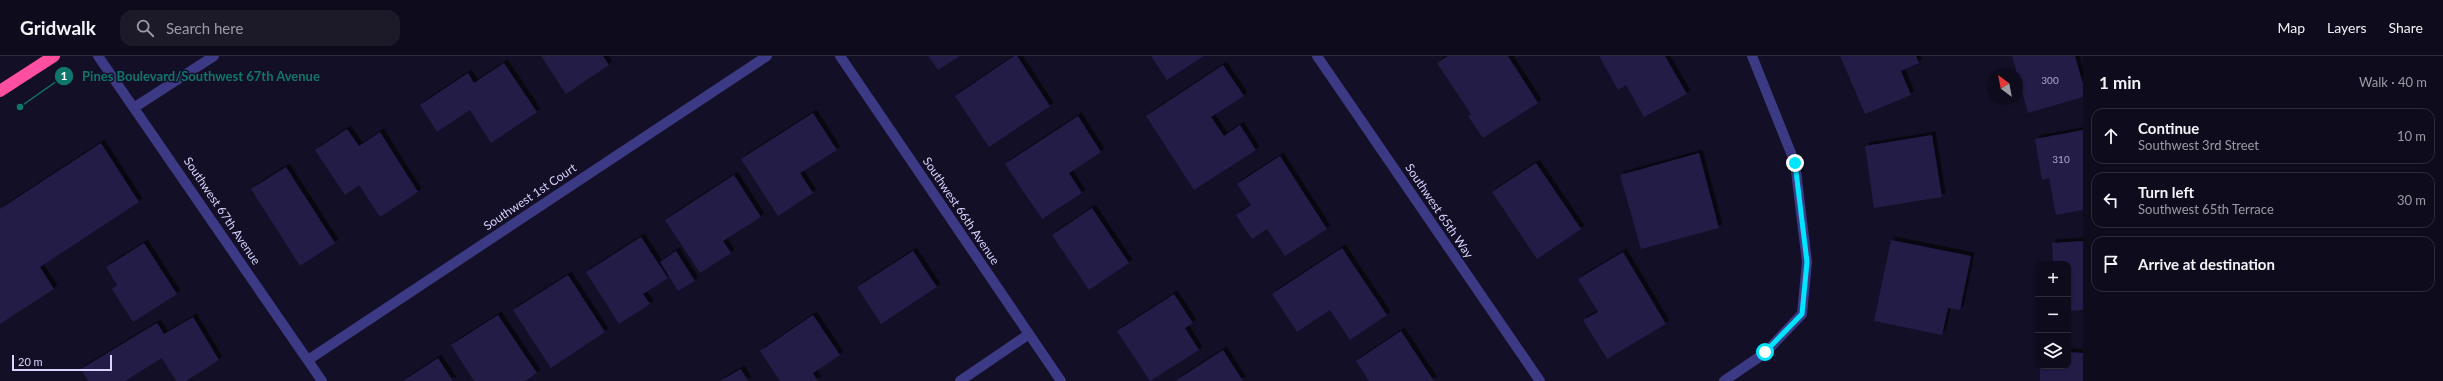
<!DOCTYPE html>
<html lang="en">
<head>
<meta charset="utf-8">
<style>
  :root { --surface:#0e0b1c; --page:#1c1929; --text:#f1f3f6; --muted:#9b9ba3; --line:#2e2b3b }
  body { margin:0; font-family:Lato,sans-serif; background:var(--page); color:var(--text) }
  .controls { position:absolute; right:12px; bottom:12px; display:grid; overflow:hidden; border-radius:8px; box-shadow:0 1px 3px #0004 }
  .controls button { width:36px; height:36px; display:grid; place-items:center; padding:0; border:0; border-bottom:1px solid var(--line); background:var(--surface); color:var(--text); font:20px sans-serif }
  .compass { position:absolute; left:1987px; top:12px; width:36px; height:36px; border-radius:50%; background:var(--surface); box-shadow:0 1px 3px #0004; rotate:328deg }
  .scale { position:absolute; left:12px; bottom:10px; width:100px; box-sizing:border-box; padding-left:4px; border:2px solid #d9d4ff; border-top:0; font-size:11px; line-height:14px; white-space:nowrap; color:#d9d4ff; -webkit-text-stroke:3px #130f26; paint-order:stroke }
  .stop { position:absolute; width:12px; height:12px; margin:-9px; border:3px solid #00e5ff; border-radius:50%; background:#fff }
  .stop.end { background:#00e5ff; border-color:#fff; box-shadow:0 1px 4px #0008 }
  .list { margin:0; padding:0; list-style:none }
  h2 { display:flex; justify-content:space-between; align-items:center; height:52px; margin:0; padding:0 16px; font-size:17px }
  h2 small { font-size:13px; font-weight:400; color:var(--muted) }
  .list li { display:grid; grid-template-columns:26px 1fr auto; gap:12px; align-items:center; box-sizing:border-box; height:56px; margin:0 8px 8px; padding:0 8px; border:1px solid var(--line); border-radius:12px }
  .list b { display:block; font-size:15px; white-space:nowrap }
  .list p { margin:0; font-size:13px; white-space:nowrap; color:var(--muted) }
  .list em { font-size:13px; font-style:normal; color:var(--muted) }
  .icon { flex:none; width:22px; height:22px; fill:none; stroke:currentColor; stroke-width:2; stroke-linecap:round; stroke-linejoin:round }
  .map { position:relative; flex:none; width:2083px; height:325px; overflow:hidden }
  header { display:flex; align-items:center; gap:24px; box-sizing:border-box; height:56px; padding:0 20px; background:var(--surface); border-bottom:1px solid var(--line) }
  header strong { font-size:19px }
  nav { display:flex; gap:22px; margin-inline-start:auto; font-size:14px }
  .search { width:280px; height:36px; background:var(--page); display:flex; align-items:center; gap:10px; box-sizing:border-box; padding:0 14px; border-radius:12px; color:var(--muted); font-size:15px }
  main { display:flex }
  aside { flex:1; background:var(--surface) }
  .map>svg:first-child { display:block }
  .building { fill:#241b47; filter:url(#shadow) }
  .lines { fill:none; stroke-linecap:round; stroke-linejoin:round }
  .minor { stroke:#3d3a85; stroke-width:10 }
  .highway { stroke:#ff4fa3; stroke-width:12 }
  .route { stroke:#00e5ff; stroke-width:5 }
  .labels { text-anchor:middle; stroke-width:3; stroke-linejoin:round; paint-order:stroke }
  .number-label { font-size:10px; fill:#aca6d1 }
  .street-label { font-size:12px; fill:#d9d4ff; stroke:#130f26 }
  .leader { fill:none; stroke:#0f766e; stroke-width:1.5 }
  .callout-dot { fill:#0f766e; stroke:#130f26; stroke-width:1.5 }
  .mark-label { font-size:12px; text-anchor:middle; font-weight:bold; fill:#fff }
  .callout-label { font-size:13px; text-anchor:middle; font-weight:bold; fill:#0f766e; stroke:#130f26; stroke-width:3; stroke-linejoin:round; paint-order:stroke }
</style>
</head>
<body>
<header>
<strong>Gridwalk</strong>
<div class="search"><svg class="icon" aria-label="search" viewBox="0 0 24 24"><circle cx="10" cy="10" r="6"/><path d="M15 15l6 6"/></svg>Search here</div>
<nav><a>Map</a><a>Layers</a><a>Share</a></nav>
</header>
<main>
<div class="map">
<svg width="2083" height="325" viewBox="0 0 2083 325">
  <defs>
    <filter id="shadow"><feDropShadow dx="3.5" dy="-3.5" stdDeviation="0" flood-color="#0009"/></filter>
  </defs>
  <rect width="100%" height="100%" fill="#130f26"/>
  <!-- building -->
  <path class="building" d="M541,0H603L609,9L566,38Z
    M928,0H960L938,14Z
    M1014,0H1017L1050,50L989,91L955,40Z
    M1151,0H1204L1167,24Z
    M1448,0H1508L1538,47L1483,82L1468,60L1471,58L1437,7Z
    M1599,0H1665L1687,38L1644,61L1626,29L1618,34Z
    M1840,0H1916L1919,7L1901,15L1911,39L1865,58Z
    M2012,0H2075L2083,28V41L2028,57Z
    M504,7L537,56L491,87L470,54L437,76L420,49L468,17L474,27Z
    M1223,9L1244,40L1211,61L1224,80L1240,69L1256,94L1194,134L1146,60Z
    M813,57L837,94L800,117L813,137L778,160L741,103Z
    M1078,60L1101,96L1069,117L1082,137L1042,163L1005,108Z
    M347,73L359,90L380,76L418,136L380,161L359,129L345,139L315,94Z
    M2083,74V154L2056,159L2049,122L2042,124L2035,83Z
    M1932,79L1942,141L1874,152L1865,90Z
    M101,87L139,146L40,211L54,233L0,268V153Z
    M1699,97L1719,172L1641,193L1620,119Z
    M1280,100L1327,173L1285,200L1267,173L1252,183L1236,159L1251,149L1237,128Z
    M1536,107L1581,173L1537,203L1492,136Z
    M286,111L335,187L300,210L251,133Z
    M734,119L761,161L723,185L731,197L700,217L665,164Z
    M1092,152L1129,207L1089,234L1052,179Z
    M641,181L668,222L643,238L650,248L619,268L586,216Z
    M1891,184L1971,200L1960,254L1948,252L1942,279L1874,265Z
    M2083,185V254L2068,255V208H2053L2052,187Z
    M144,187L177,238L133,266L112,233L117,229L106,211Z
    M1342,192L1387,259L1350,284L1330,254L1297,276L1272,238Z
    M676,195L695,225L678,235L660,206Z
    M913,195L937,231L881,268L857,231Z
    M1623,196L1666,268L1607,303L1583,264L1598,256L1578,223Z
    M568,219L605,276L551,312L513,254Z
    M1174,238L1193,267L1185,272L1199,294L1150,325L1117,275Z
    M498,259L537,317L525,325H474L451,289Z
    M813,259L840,299L813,317L818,325H780L760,295Z
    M193,261L219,304L186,325H176L162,302L125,325H88L81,313L157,267L164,278Z
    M1401,275L1434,325H1369L1356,305Z
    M1223,294L1243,325H1175Z
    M2068,296L2083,297V325H2040V310H2068Z
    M438,302L453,325H403Z
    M741,313L748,325H720Z"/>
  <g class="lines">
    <!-- minor -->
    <path class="minor" d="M98,0L322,325
      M840,0L1061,325
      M1317,0L1540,325
      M135,51L214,0
      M308,304L767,0
      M960,325L1029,278
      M1724,325L1765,297L1802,258L1807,206L1795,107L1752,0"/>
    <!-- highway -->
    <path class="highway" d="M0,35L54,0"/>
  </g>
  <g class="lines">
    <!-- route -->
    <path class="route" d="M1765,296L1802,258L1807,206L1795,107"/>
  </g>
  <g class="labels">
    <!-- number labels -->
    <g class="number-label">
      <text x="2050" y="28">300</text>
      <text x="2061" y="107">310</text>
    </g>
    <!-- street labels -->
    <g class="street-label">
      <text transform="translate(530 141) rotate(-34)" y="4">Southwest 1st Court</text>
      <text transform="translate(222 155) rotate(56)" y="4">Southwest 67th Avenue</text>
      <text transform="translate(961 155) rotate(56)" y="4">Southwest 66th Avenue</text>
      <text transform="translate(1439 155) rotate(56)" y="4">Southwest 65th Way</text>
    </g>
  </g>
  <!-- callouts -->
  <path class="leader" d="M20 51L64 20"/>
  <g class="callout-dot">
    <circle cx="20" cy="51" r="4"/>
    <circle cx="64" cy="20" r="10"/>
  </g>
  <g class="mark-label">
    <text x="64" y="24">1</text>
  </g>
  <g class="callout-label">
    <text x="201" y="25">Pines Boulevard/Southwest 67th Avenue</text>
  </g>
</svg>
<div class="controls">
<button>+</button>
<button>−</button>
<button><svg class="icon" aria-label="layers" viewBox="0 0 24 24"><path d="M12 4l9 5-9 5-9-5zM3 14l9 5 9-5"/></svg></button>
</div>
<svg class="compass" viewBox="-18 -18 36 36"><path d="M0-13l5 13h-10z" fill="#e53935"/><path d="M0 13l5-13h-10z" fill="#9b9ba3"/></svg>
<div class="scale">20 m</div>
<div class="stop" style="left:1765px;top:296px"></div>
<div class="stop end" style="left:1795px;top:107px"></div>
</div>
<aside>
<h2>1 min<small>Walk · 40 m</small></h2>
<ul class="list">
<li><svg class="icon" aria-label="ahead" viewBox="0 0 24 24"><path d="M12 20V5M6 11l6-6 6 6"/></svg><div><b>Continue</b><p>Southwest 3rd Street</p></div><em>10 m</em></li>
<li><svg class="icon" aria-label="left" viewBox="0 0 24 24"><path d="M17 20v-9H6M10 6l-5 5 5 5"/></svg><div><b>Turn left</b><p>Southwest 65th Terrace</p></div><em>30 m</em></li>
<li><svg class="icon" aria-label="arrive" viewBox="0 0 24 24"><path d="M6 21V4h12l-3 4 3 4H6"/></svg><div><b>Arrive at destination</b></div></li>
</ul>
</aside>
</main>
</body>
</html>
